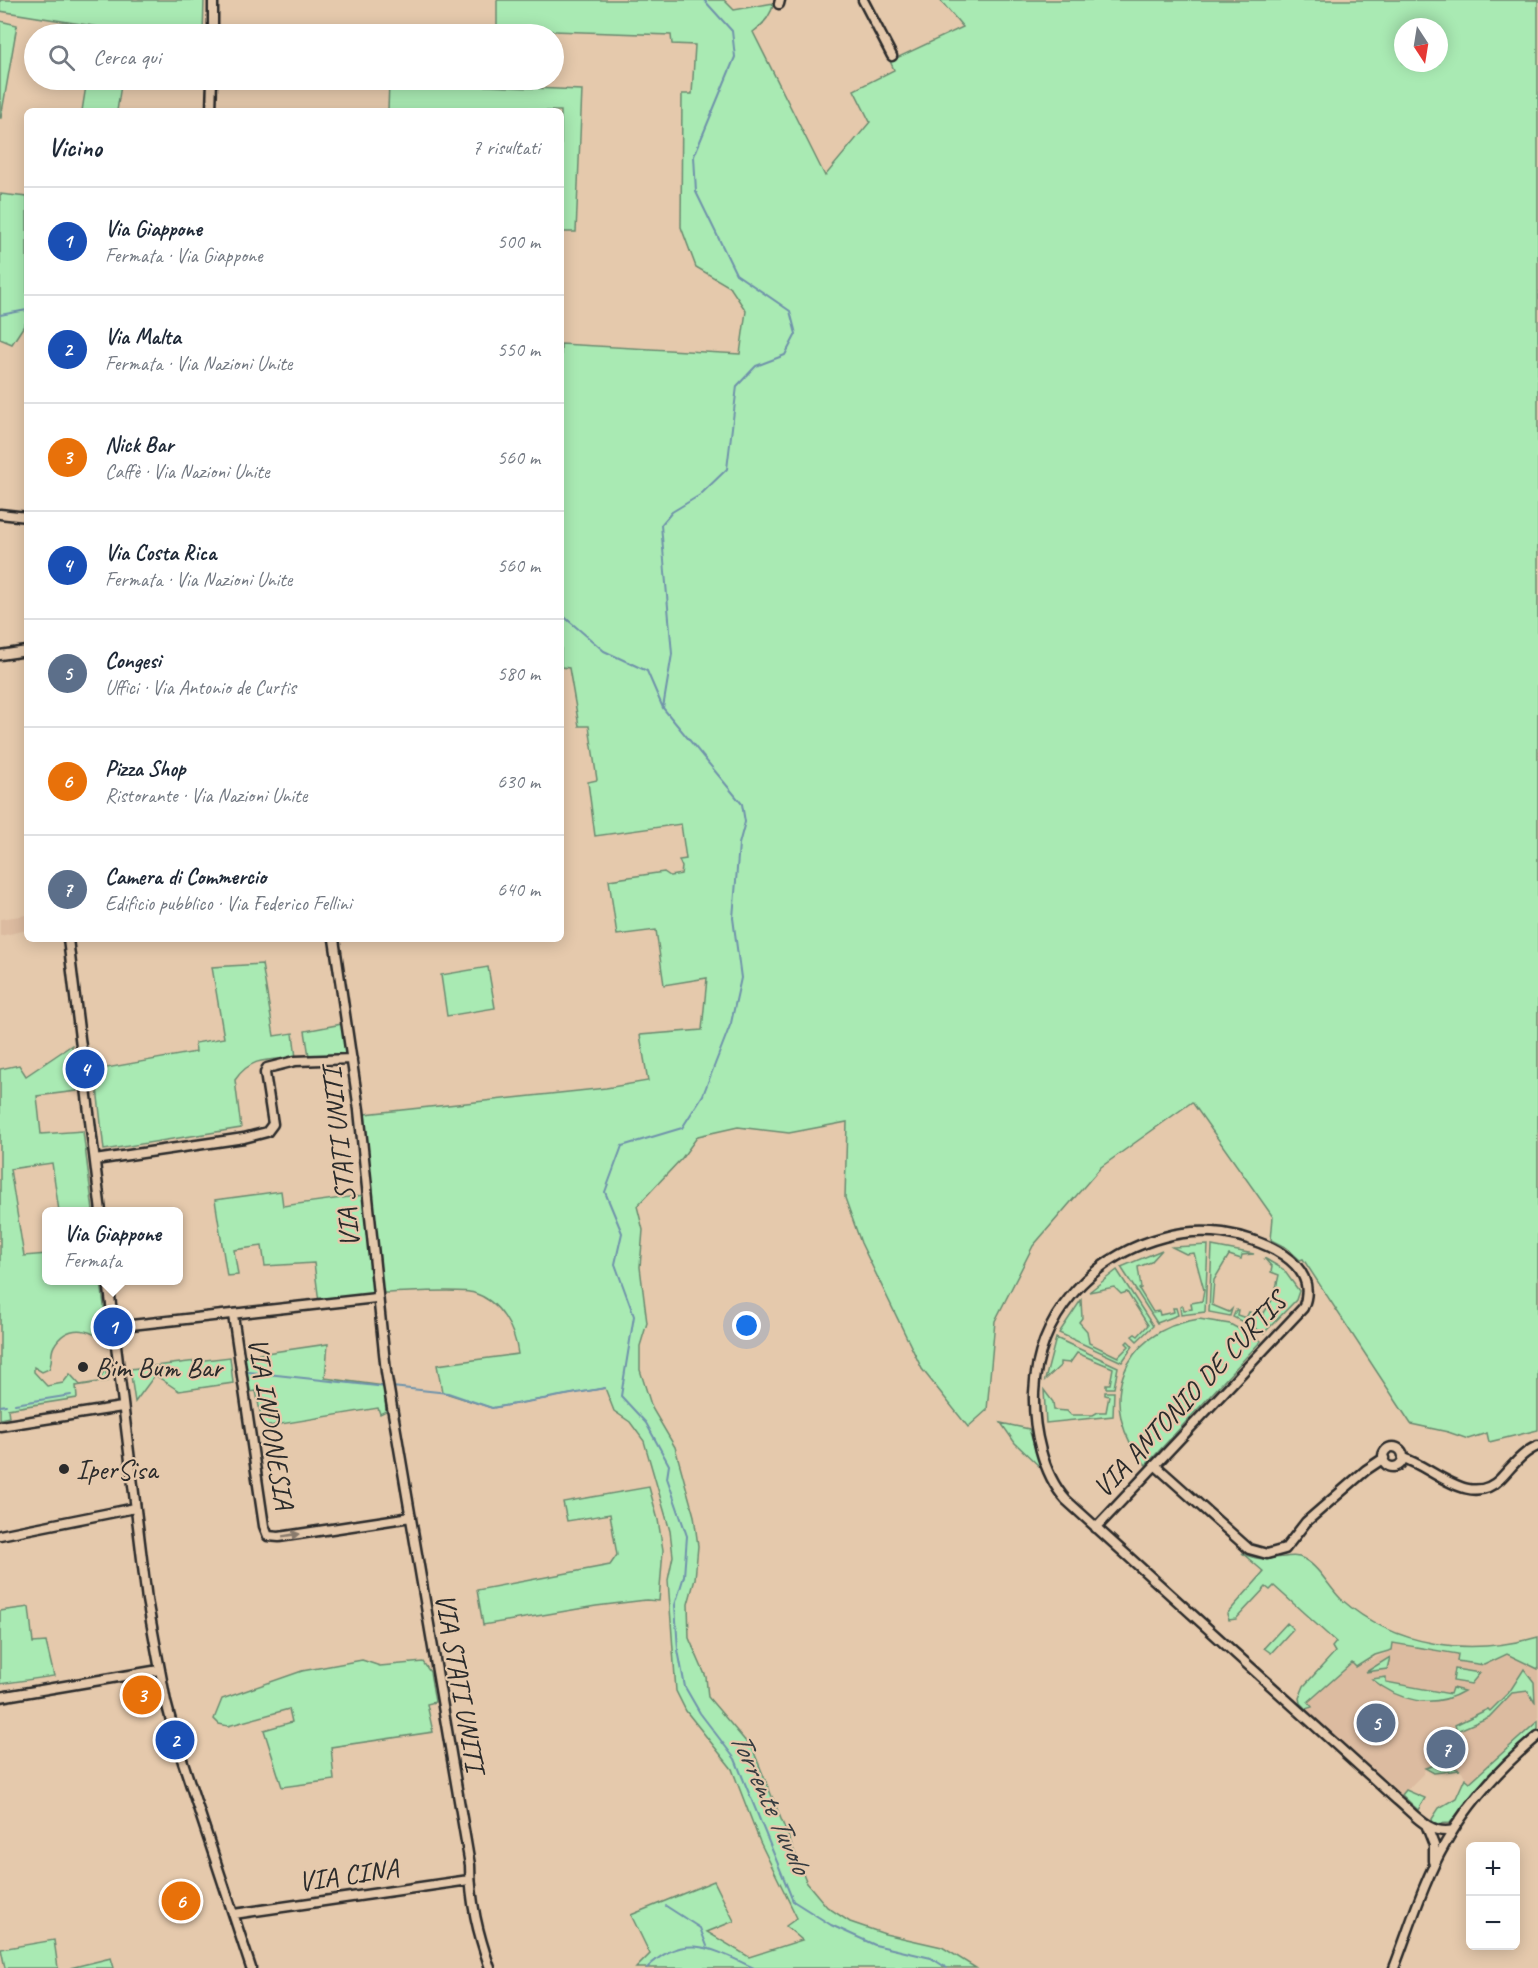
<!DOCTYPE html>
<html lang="it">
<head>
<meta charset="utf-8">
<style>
  :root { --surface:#fff; --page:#f2f2f3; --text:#1f2937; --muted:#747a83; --line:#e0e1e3; --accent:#2b2b2b }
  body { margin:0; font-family:Caveat,sans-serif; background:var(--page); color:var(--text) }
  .controls { position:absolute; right:18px; bottom:18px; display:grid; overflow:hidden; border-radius:9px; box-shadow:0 3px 15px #0003 }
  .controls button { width:54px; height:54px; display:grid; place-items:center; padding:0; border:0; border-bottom:2px solid var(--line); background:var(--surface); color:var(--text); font:30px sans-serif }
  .compass { position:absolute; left:1394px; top:18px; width:54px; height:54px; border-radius:50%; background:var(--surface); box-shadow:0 3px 15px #0003; rotate:168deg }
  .you { position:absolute; left:747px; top:1326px; width:21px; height:21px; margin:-15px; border:4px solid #fff; border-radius:50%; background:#1a73e8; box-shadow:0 0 0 9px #1a73e833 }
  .badge { display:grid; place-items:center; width:39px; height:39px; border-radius:50%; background:var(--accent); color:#fff; font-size:20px; font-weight:700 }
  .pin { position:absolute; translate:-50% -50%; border:3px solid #fff; box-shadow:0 2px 6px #0006 }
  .popup { position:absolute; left:42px; top:1207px; width:141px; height:78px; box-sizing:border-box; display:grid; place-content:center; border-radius:9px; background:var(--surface); filter:drop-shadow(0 2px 4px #0005); font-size:20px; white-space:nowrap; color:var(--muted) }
  .popup b { font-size:22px; color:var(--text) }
  .popup::after { content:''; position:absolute; left:50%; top:100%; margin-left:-12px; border:12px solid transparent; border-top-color:var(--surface) }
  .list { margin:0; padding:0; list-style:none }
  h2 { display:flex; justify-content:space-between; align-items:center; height:78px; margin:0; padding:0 24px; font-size:26px }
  h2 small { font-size:20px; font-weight:400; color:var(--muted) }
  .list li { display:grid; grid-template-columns:39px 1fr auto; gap:18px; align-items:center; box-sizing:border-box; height:108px; padding:0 24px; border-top:2px solid var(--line) }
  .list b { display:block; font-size:22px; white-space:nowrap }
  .list p { margin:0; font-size:20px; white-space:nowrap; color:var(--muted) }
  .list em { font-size:20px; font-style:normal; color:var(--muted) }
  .icon { flex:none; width:33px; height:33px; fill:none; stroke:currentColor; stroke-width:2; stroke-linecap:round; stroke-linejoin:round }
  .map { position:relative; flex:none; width:1538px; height:1968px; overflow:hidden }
  .search { position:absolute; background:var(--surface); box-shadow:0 3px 15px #0003; left:24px; top:24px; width:540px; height:66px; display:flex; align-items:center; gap:15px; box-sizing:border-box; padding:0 21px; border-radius:33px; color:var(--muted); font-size:22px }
  .panel { position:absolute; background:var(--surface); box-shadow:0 3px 15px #0003; left:24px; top:108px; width:540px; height:834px; border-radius:9px }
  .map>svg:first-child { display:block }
  .built { fill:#dcbba0 }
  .green { fill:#a9eab3; stroke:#6a8a6f; stroke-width:1.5; fill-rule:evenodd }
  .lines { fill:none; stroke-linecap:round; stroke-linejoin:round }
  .stream { stroke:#6f93aa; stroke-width:2 }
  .minor-casing { stroke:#2b2b2b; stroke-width:13 }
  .minor { stroke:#e5c9ac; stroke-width:8 }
  .oneway { fill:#887a6c }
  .poi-dot { fill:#2b2b2b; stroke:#e5c9ac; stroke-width:2 }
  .labels { text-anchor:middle; stroke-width:4.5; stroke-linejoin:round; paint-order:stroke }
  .street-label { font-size:28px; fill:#2b2b2b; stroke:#e5c9ac }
  .poi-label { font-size:28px; fill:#2b2b2b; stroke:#e5c9ac; text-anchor:start }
  .water-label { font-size:30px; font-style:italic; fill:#363c40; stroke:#e5c9ac }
</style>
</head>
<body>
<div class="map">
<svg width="1538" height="1968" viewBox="0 0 1538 1968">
  <rect width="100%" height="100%" fill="#e5c9ac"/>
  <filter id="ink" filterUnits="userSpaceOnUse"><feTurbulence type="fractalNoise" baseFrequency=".0167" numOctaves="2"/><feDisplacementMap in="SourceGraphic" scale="12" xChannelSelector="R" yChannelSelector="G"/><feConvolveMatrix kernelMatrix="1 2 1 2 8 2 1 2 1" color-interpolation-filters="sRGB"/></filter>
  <g filter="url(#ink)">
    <!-- built -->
    <path class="built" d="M27,915V930L0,936V919Z
      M1393,1643L1458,1654L1457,1661L1484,1665L1507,1654L1526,1661L1538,1669V1721L1470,1782L1460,1770L1441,1763L1425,1768L1424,1773L1402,1795L1306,1709L1312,1707L1308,1702L1352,1662L1356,1667L1392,1650Z"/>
    <!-- green -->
    <path class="green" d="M0,0H204L203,34H143L0,11Z
      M497,0H724L734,10L774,3C771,15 763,25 753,32L825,176L870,122L854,90L894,70L890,61L963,27L940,0H1538V1430L1489,1442L1487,1433L1468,1439L1448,1432L1411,1424L1303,1259L1300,1260L1287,1248L1271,1240L1273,1217L1192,1102L1101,1167L1033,1246L995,1321L987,1410L968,1427L922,1369L861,1243L845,1198L847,1122L789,1133L738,1127L698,1136L682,1158L637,1206L643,1230L640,1267L647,1323L640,1346V1370L652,1408L675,1447L694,1516L698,1546L695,1579L688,1604L689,1638L706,1677L708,1697L753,1750L807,1883L827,1907L850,1922L885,1934L942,1947L976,1968H636L650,1954L631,1915L714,1881L734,1921L707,1932L749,1957L802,1940L786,1926L797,1918L760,1842L732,1769L686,1711L676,1691L668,1580L673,1556L670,1531L644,1441L630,1422L614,1411L605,1388L492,1408L442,1392L437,1365L518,1354C515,1329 500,1301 474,1293C461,1288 399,1293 381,1293L365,1114L606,1088L648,1081L640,1035L702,1030L707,978L664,985L656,930L617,935L609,880L664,872L670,876L681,874L682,867L679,860L686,859L681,824L595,836L588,782L597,780L589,726H579L569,668L561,667V344L740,354L746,311L730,287L696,267L681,227L682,94H692L695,45L672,44L671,35L497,29ZM1403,27H1439V63H1403Z
      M0,21L17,25L1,118H0Z
      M93,81L121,85L117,111H82L86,86L92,87Z
      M389,82L582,90L576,232H561V111H388Z
      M0,194L27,197V321L12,344L0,339Z
      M262,964L274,1036L293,1033L296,1058C270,1060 251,1056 235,1080L241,1128L104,1150L95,1070L196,1052L195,1043L224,1038L212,967Z
      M488,967L495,1008L447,1016L441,975Z
      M342,1024L347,1055L309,1056L305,1031Z
      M72,1045L77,1091L37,1096L41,1134L83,1131L93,1211H59L52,1163L10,1169L24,1256L47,1254V1280L101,1281L109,1348C95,1328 68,1322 54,1346C50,1353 53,1361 49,1369L42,1372L34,1367V1372L47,1386L63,1383L70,1374L80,1385L98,1382L103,1373L105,1361L107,1381L76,1386L77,1398L8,1409L9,1417L0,1419V1069L19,1065L26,1076Z
      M281,1191L283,1206L364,1195L366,1200L373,1294L319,1302L314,1263L265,1266L262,1246L234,1250L238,1275L227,1276L215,1200Z
      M1208,1245L1205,1312L1181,1315L1180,1307L1183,1306L1184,1310L1192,1309L1191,1303L1202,1301L1204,1290L1194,1253L1186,1254L1172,1247Z
      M1212,1246L1254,1254L1242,1255L1241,1259L1229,1255L1214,1280L1212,1305L1229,1312L1232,1309L1230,1316L1209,1312Z
      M1162,1250L1151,1262L1138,1267L1141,1288L1139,1289L1153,1312L1159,1311L1160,1315L1174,1312L1173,1308H1176L1178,1315L1157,1323L1121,1267Z
      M1264,1258L1283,1269L1299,1291L1296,1300L1264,1333L1233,1317L1236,1310H1238L1237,1315L1246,1318L1249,1312L1262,1316L1274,1297L1279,1275L1271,1272L1272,1267Z
      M1117,1270L1153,1326L1137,1341L1132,1336L1135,1334L1138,1336L1148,1325L1127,1292L1121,1294L1114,1287L1089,1292Z
      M1081,1300L1082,1318L1079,1322L1087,1331L1089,1343L1118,1357L1129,1346L1126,1343L1128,1341L1133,1346L1122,1362L1059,1333Z
      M1199,1319L1230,1324L1261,1341L1146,1465C1094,1407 1120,1330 1199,1319Z
      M1056,1338L1118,1367L1114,1388H1106V1384H1110L1113,1368L1077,1353L1070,1363L1060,1362V1366L1045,1380Z
      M328,1344L325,1378L384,1386L386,1411L380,1414L378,1408L263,1427L256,1391L250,1392L245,1356Z
      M230,1357L233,1383L179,1391L155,1375L135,1402L130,1369Z
      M1044,1390L1053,1402L1054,1410L1067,1411L1071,1415H1093L1098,1412H1106L1109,1396L1105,1395V1392H1114L1113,1416L1046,1423Z
      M1001,1423L1029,1429L1041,1468L1015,1443Z
      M649,1487L658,1520L663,1550L659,1601L646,1600L596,1606L483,1625L477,1590L610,1565L617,1555L610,1514L567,1521L563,1502Z
      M1242,1553C1268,1567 1290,1550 1304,1559C1319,1567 1329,1587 1341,1599C1396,1648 1470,1656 1538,1637V1669L1507,1654L1484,1665L1457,1661L1458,1654L1393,1643L1392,1650L1375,1655L1356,1667L1352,1663L1308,1702L1312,1707L1306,1709L1300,1703L1299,1698L1304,1686L1335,1652L1332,1647L1336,1642L1274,1586L1270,1590L1266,1587L1236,1619L1229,1620L1227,1614L1264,1572Z
      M29,1607L33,1643L46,1642L54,1676L0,1684V1611Z
      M1287,1623L1293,1629L1271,1653L1264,1648Z
      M1390,1657L1387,1669L1366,1672Z
      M362,1660L380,1666L423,1662L430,1672L435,1702L427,1704L433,1732L331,1747L334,1780L282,1787L264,1730L292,1722L289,1709L228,1726L219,1724L214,1719L222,1699L302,1671Z
      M1455,1669L1480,1673L1471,1684L1453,1681Z
      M1524,1669L1534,1682L1535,1703L1528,1691L1512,1693L1489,1717L1457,1731L1455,1725L1488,1709L1490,1711L1510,1691Z
      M1386,1677V1682L1450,1694L1452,1688L1464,1691C1432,1710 1399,1701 1372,1679Z
      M1538,1721V1730L1488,1775L1450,1823L1433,1824L1432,1819L1439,1808L1456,1798L1465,1778L1470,1782Z
      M1441,1763L1460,1770L1434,1773L1425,1768Z
      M1406,1790L1425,1798L1418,1810L1402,1795Z
      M54,1940L58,1968H5L1,1949Z
      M111,1958L114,1968H70Z"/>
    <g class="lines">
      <!-- stream -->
      <path class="stream" d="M0,315L27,310
        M561,614L604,651L647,671L663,708L742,804L745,822L739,844L733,918L741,978L731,1023L703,1095L682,1128L622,1146L605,1192L622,1233L615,1264L634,1316L621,1396L646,1423L669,1465L667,1478L687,1536L684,1576L675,1605L678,1650L685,1687L700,1713L735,1759L793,1901L831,1925L875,1945L931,1958L947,1968
        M663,708L672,654L661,525L672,512L700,495L727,469L737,386L756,366L785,355L796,334L790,311L736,274L696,192L694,156L735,57L732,31L704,0
        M249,1372L386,1387
        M392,1387L448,1393L492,1408L605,1388
        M15,1404L71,1395
        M0,1406L6,1405
        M666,1906L700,1928L707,1946
        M647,1968C684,1931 713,1949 754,1968"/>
      <defs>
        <path id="minor" d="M863,0L892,56
          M779,4L780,0
          M213,34V0
          M211,111L212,80
          M0,514L27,517
          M0,655L27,651
          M68,939L101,1212
          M334,939L359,1110L386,1372L470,1865C470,1902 478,1933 490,1968
          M95,1160L244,1138L267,1132L273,1124L265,1073L267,1068L295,1061L352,1059
          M108,1280L147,1600L166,1702L178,1747L251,1968
          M233,1315L264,1526L268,1536L279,1537L411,1517
          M113,1327L376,1298
          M0,1426L122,1407
          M1383 1457a10 10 0 1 1 20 0a10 10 0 1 1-20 0Z
          M1403,1458C1433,1467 1470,1509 1500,1479C1511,1468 1523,1451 1538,1446
          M1155,1465L1249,1549L1267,1554L1285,1549L1306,1522L1366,1470L1384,1458
          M1096,1528L1303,1308C1323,1262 1258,1238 1223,1233C1205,1231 1182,1232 1164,1237C1091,1256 1037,1317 1034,1393C1033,1428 1042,1473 1066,1500L1397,1800C1413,1813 1430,1836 1453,1830
          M0,1535L135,1508
          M0,1697L159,1670
          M1427,1827L1434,1845V1861
          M234,1914L469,1880
          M1394,1968C1410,1927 1423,1882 1445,1844C1468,1802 1501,1767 1538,1736"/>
      </defs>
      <!-- minor casing -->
      <use href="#minor" class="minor-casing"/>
      <!-- minor -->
      <use href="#minor" class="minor"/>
    </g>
    <!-- one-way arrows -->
    <defs><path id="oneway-solid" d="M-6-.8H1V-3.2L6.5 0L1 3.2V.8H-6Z" transform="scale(1.5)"/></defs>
    <use class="oneway" href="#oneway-solid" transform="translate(291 1535) rotate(-9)"/>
  </g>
  <!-- markers -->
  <g class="poi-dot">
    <circle cx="83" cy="1367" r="6"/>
    <circle cx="64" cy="1469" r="6"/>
  </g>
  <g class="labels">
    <!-- street labels -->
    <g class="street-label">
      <text transform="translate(340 1158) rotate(-96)" y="10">VIA STATI UNITI</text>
      <text transform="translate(1189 1394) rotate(-47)" y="10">VIA ANTONIO DE CURTIS</text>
      <text transform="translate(272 1423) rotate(81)" y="10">VIA INDONESIA</text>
      <text transform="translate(461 1682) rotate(80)" y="10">VIA STATI UNITI</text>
      <text transform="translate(348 1874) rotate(-8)" y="10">VIA CINA</text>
    </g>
    <!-- poi labels -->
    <g class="poi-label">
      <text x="95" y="1377">Bim Bum Bar</text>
      <text x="76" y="1479">IperSisa</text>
    </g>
    <!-- water labels -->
    <g class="water-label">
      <text transform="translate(771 1802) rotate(65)" y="10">Torrente Tuvolo</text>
    </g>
  </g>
</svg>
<div class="controls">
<button>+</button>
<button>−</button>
</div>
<svg class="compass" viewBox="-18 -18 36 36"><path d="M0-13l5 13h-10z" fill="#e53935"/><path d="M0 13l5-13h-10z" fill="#747a83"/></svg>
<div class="you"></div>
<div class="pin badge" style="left:113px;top:1327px;background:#1a4fb4">1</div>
<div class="popup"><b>Via Giappone</b>Fermata</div>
<div class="pin badge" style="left:175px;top:1740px;background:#1a4fb4">2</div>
<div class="pin badge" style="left:142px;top:1695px;background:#e8710a">3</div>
<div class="pin badge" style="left:85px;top:1069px;background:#1a4fb4">4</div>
<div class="pin badge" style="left:1376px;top:1723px;background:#5c6f8a">5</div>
<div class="pin badge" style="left:181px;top:1901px;background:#e8710a">6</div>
<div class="pin badge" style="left:1446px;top:1749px;background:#5c6f8a">7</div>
<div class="search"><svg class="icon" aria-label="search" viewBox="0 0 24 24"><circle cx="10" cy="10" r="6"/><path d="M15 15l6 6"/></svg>Cerca qui</div>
<section class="panel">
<h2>Vicino<small>7 risultati</small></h2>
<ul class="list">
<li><span class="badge" style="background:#1a4fb4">1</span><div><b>Via Giappone</b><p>Fermata · Via Giappone</p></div><em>500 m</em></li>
<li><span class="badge" style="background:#1a4fb4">2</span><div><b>Via Malta</b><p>Fermata · Via Nazioni Unite</p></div><em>550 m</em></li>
<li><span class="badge" style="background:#e8710a">3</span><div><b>Nick Bar</b><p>Caffè · Via Nazioni Unite</p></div><em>560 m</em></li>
<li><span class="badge" style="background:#1a4fb4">4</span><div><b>Via Costa Rica</b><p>Fermata · Via Nazioni Unite</p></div><em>560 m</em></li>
<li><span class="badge" style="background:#5c6f8a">5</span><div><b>Congesi</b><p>Uffici · Via Antonio de Curtis</p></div><em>580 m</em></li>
<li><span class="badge" style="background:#e8710a">6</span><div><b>Pizza Shop</b><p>Ristorante · Via Nazioni Unite</p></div><em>630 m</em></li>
<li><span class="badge" style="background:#5c6f8a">7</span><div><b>Camera di Commercio</b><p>Edificio pubblico · Via Federico Fellini</p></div><em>640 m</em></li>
</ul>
</section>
</div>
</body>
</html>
